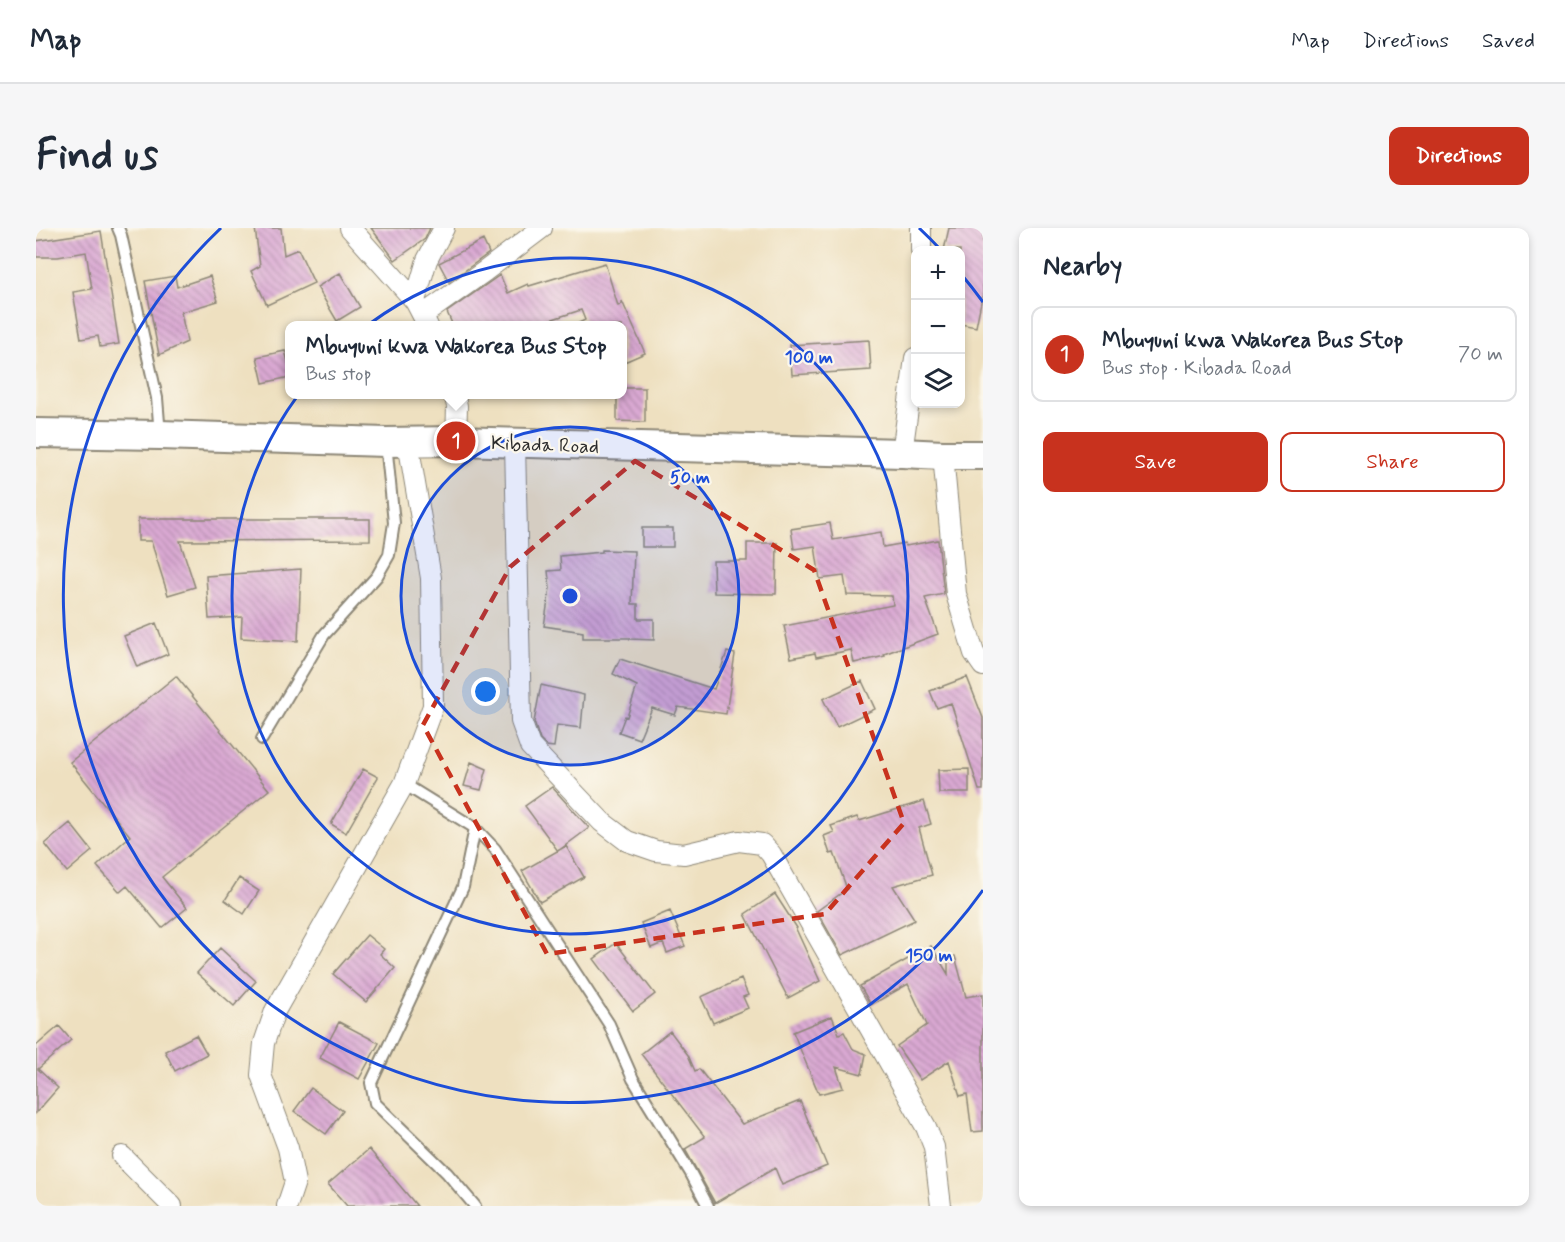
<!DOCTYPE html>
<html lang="en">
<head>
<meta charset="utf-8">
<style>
  :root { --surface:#fff; --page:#f6f6f7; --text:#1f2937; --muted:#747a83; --line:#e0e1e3; --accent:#c8321e }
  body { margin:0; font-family:Mynerve,sans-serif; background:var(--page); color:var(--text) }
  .controls { position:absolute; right:18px; top:18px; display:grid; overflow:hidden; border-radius:12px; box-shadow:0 3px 9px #0003 }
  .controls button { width:54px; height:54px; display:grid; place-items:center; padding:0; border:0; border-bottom:2px solid var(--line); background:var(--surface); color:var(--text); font:30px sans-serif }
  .you { position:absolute; left:450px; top:464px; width:21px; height:21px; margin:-15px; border:4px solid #fff; border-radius:50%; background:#1a73e8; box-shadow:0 0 0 9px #1a73e833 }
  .badge { display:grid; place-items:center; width:39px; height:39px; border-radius:50%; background:var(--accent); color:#fff; font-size:20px; font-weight:700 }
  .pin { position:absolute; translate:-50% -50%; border:3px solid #fff; box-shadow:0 2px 6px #0006 }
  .popup { position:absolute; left:249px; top:93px; width:342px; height:78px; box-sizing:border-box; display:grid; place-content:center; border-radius:12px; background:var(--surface); filter:drop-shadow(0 2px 4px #0005); font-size:20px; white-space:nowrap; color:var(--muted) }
  .popup b { font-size:22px; color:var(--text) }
  .popup::after { content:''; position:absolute; left:50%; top:100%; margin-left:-12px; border:12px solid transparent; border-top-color:var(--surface) }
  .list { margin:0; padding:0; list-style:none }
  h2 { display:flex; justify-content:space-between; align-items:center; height:78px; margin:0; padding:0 24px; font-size:26px }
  h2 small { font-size:20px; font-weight:400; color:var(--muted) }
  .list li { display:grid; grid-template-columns:39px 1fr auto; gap:18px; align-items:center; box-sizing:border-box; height:96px; margin:0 12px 12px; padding:0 12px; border:2px solid var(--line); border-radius:12px }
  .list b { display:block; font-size:22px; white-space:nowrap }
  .list p { margin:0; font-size:20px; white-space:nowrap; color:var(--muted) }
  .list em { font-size:20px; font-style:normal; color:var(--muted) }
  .actions { display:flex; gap:12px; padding:18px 24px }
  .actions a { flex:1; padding:14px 0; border:2px solid var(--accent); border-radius:12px; text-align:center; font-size:21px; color:var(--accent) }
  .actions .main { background:var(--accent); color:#fff }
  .icon { flex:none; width:33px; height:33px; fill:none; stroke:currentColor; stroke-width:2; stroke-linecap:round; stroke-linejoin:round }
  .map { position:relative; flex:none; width:947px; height:978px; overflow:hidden; border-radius:12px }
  header { display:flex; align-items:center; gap:36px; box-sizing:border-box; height:84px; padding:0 30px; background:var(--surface); border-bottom:2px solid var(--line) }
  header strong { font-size:28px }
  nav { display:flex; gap:33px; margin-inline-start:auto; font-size:21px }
  .intro { display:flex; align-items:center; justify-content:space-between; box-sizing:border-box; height:144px; padding:0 36px }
  h1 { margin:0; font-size:42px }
  .button { padding:15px 27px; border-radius:12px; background:var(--accent); color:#fff; font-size:21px; font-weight:700 }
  main { display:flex; gap:36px; padding:0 36px }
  aside { flex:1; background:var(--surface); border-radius:12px; box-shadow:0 3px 9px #0003 }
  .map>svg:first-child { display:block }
  .building { fill:url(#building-back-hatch) }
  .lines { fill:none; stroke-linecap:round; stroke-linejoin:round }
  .lane-casing { stroke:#8c8676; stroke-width:14 }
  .street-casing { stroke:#8c8676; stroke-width:22 }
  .secondary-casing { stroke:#8c8676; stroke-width:32 }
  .lane { stroke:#fff; stroke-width:10 }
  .street { stroke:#fff; stroke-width:20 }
  .secondary { stroke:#fff; stroke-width:28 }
  .marked { fill:none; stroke:#c8321e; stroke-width:4.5; stroke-dasharray:12 8; stroke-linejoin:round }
  .ring { fill:none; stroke:#1d4ed8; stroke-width:3 }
  .labels { text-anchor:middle; stroke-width:4.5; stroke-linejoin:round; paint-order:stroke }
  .street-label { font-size:20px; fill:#2b2b2b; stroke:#fbf7ec }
  .centre { fill:#1d4ed8; stroke:#fbf7ec; stroke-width:3 }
  .ring-label { font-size:18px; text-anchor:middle; font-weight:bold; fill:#1d4ed8; stroke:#fbf7ec; stroke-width:4.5; stroke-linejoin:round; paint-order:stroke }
</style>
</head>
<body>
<header>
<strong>Map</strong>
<nav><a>Map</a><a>Directions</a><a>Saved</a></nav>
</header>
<div class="intro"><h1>Find us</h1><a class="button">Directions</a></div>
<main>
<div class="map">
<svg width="947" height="978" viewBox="0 0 947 978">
  <defs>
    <pattern id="building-back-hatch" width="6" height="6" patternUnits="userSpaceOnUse" patternTransform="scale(1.5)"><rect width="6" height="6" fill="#daa9d3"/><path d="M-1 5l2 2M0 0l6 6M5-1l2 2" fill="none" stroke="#b18aab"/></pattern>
  </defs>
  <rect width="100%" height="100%" fill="#fbf7ec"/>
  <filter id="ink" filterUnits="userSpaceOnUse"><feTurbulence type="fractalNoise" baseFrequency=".0167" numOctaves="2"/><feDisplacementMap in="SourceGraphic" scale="12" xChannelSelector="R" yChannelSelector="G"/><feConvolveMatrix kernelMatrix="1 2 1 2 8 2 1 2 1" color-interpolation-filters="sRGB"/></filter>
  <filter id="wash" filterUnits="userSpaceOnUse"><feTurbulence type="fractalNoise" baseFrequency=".008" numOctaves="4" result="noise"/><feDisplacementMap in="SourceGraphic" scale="24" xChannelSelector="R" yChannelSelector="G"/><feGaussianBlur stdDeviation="1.35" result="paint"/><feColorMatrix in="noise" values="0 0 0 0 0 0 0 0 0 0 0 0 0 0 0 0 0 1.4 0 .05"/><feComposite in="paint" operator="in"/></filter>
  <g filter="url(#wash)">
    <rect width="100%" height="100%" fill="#eee0c0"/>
    <g id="blocks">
      <!-- building -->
      <path class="building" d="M219,0H245L248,27L262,21L278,55L231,77L215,43L224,38Z
        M335,0H394L389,11L359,32Z
        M913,0H947V64L940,99L924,96V22H908Z
        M65,3L83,116L64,119L62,108L45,111L37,64L56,61L50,24L22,29H0V13Z
        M447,12L453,25L413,54L403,35Z
        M569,35L582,78L586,76V73L609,125L586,135V98H537L549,92L545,82L495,98H417L411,84L464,47L472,65L492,56L493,58Z
        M304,45L324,79L301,93L281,59Z
        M139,48L141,59L174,48L182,73L145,84L151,114L123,127L109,53Z
        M833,112L835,142L756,147L754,117Z
        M249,123L254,140V149L227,155L221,129Z
        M586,160H609V194L581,193V166H586Z
        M102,291H334V312L144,313L159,359L132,367L115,313H102Z
        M794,295L797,312L845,304L847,319L869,315L870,318L902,312L908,366L889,370L902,406L848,426L849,428L818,435L815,422L780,429L779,425L755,430L748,398L857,377L856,368L811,367L808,348L784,351L779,318L758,321L755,301Z
        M606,300H637V319H606Z
        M711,315H741L740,366L678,365L677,333H711Z
        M566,322L598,323L596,376H602V391H618V412L594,411V410H547V404L508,398L514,360L512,343L525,342L524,328L566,324Z
        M265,341L262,413L205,410L206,389L173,391L170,348Z
        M120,395L132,426L101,439L88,408Z
        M691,424L699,426L690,486L642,479L639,487L616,480L603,511L583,504L589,488L591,489L601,458L577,446L584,431L678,461Z
        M140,448L233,562L126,649L151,680L126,700L91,658L84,664L61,638L94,608L34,534Z
        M931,449L947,490V562H943L915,475L901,480L894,463Z
        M826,453L839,481L801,499L787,471Z
        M505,457L548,467L545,500L521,497L518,519L510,518L504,512L498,494Z
        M435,534L451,541L445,562L428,558Z
        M327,541L342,549L310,605L295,596Z
        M933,541V565H903L902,542Z
        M516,559L553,600L522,623L489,578Z
        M888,573L895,596L883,600L896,647L857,658L879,692L806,727L781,683L811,661L798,625L794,626L788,608L798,604L795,598L821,589L823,593Z
        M34,595L56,623L31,644L9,616Z
        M530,618L548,649L504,674L486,643Z
        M203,650L223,663L208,686L189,672Z
        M739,666L761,700L760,701L784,753L752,770L709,686Z
        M634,683L649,718L631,725L627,715L615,720L605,695Z
        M331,707L348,721L344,726L359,740L330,774L297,746Z
        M580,715L619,766L597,783L558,731Z
        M895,718L912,746V729L919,728L930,769L947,766V903L936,904L931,866L924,868L913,833L884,852L861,818L891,797L872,756L835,777L824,758Z
        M184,720L220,753L198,778L161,745Z
        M705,751L712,767L707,769L712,780L677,795L665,769Z
        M796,788L803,806L808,804L817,821L830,826L826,846L800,839L807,860L783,866L757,804Z
        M303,794L343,815L323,851L284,830Z
        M23,798L35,812L2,841L22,860L0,885V818Z
        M634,803L652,827L659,843L663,841L706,896L764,873L791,938L746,957L739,940L679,975L649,921L669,909L605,826Z
        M160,807L171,826L139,843L129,823Z
        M275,860L307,883L290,906L258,883Z
        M333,921L381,978H311L292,956Z"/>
    </g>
  </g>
  <g filter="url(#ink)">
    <use href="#blocks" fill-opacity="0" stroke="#8c8676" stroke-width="1.5"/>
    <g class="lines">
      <defs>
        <path id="lane" d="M82,0L85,7L121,170L124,207
          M226,511L288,407L341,348L353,327L358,295L350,215
          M368,556L439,600L427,659L335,855L339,875L411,945L439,978
          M439,600L459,621L573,796L597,851L654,944L672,978"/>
        <path id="street" d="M314,0L379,73L392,98
          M885,0V22
          M379,73L391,32L408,0
          M387,87L449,43L506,0
          M418,166L421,178L420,213
          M479,215L485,493L494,518L566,594L591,613L620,623L648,626L703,613L726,616L735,626L890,899L898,919L905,978
          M866,225L879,130
          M907,227L920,366L938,425L947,438
          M86,928L136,978
          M251,978L259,954L252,920L225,847L228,815L239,783L368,556L397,478L395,350L372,214"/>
        <path id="secondary" d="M0,205L124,207L350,214L420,213L866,225L907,227H947"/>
      </defs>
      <!-- lane casing -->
      <use href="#lane" class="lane-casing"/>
      <!-- street casing -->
      <use href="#street" class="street-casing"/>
      <!-- secondary casing -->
      <use href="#secondary" class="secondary-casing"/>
      <!-- lane -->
      <use href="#lane" class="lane"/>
      <!-- street -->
      <use href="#street" class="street"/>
      <!-- secondary -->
      <use href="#secondary" class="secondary"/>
    </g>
  </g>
  <!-- marked area -->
  <path class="marked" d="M599,233L778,342L868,595L789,686L511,726L387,497L474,339Z"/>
  <!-- distance rings -->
  <circle cx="534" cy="368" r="169" fill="#1d4ed8" fill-opacity=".12"/>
  <g class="ring">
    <circle cx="534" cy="368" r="169"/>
    <circle cx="534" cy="368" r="338"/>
    <path d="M947 662A507 507 0 1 1 185 0M883 0A507 507 0 0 1 905 22M925 46A507 507 0 0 1 947 74"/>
  </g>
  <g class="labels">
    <!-- street labels -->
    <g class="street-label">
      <text transform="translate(509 216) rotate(2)" y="7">Kibada Road</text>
    </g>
  </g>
  <circle cx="534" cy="368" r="9" class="centre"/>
  <g class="ring-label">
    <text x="773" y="135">100 m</text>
    <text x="654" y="255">50 m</text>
    <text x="893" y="733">150 m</text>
  </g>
</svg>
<div class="controls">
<button>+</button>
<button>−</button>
<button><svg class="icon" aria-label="layers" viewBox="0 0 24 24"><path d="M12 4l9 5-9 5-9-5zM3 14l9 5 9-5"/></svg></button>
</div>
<div class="you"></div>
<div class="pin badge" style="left:420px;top:213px">1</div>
<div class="popup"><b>Mbuyuni kwa Wakorea Bus Stop</b>Bus stop</div>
</div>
<aside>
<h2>Nearby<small></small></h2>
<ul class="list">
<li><span class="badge">1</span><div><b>Mbuyuni kwa Wakorea Bus Stop</b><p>Bus stop · Kibada Road</p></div><em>70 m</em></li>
</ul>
<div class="actions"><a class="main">Save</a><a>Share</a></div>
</aside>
</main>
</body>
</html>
